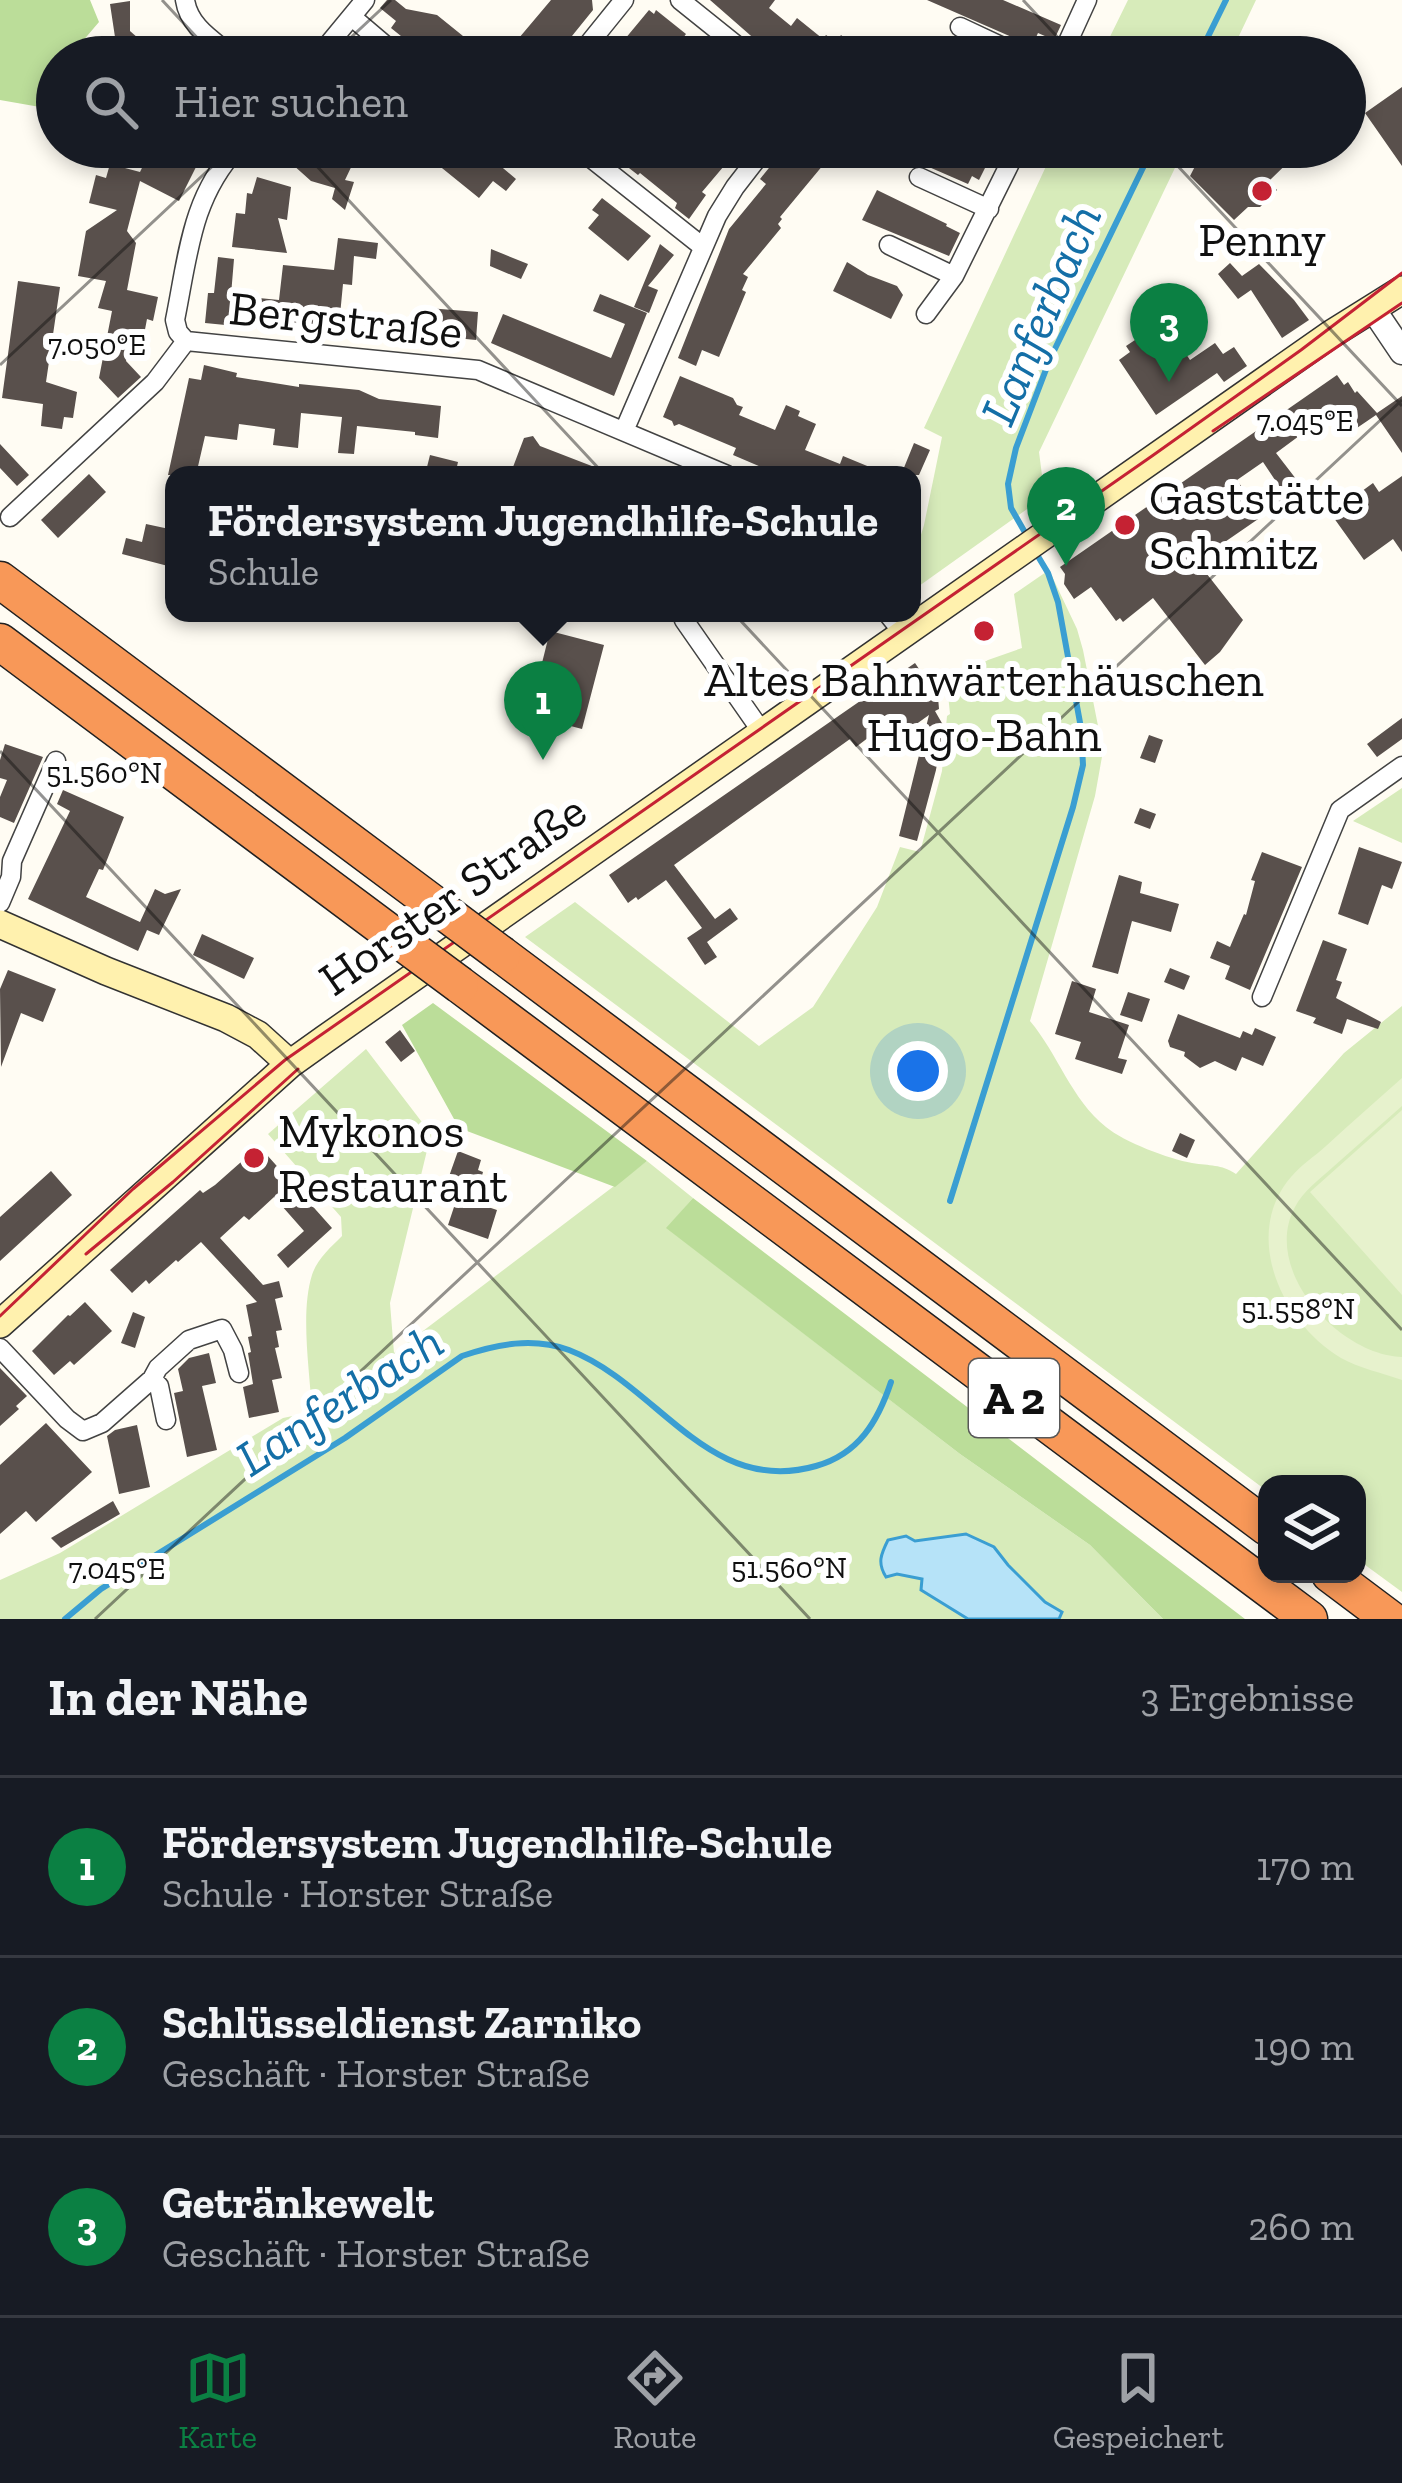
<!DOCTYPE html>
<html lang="de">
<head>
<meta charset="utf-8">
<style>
  :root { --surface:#171b24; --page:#242831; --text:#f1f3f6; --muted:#9ea1a6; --line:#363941; --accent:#0b8043 }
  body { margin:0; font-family:"Zilla Slab",serif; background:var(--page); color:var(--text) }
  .controls { position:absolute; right:36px; bottom:36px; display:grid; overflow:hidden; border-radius:24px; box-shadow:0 6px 18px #0003 }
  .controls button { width:108px; height:108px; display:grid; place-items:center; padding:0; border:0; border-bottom:3px solid var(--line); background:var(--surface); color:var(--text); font:60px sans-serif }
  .you { position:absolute; left:918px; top:1071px; width:42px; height:42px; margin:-30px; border:9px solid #fff; border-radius:50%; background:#1a73e8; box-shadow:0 0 0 18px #1a73e833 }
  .badge { display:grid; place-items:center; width:78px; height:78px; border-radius:50%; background:var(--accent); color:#fff; font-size:39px; font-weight:700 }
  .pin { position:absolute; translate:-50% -99px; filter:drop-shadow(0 3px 6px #0008) }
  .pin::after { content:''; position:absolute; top:63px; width:42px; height:36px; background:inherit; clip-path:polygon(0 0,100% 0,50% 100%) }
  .popup { position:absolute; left:165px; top:466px; width:756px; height:156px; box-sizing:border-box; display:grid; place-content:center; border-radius:24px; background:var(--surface); filter:drop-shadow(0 3px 9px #0005); font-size:39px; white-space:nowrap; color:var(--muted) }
  .popup b { font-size:45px; color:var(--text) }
  .popup::after { content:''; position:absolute; left:50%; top:100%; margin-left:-24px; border:24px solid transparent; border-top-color:var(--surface) }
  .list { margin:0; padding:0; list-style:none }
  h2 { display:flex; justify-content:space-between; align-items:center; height:156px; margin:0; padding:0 48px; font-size:51px }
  h2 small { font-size:39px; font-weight:400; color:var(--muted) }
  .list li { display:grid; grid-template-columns:78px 1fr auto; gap:36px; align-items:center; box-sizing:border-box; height:180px; padding:0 48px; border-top:3px solid var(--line) }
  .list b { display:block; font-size:45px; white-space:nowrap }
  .list p { margin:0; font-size:39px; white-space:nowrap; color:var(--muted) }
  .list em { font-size:39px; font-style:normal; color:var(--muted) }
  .icon { flex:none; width:66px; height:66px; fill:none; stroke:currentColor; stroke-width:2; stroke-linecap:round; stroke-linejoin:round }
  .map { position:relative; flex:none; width:1402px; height:1619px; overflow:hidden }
  .search { position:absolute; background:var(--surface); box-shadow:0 6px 18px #0003; left:36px; right:36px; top:36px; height:132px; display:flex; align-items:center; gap:30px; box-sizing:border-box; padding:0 42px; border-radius:66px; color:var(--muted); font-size:45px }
  .sheet { height:696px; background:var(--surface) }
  nav { display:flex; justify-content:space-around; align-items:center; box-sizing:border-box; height:168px; border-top:3px solid var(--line); background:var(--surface); font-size:33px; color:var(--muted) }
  nav a { display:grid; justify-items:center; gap:6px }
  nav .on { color:var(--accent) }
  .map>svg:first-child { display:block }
  .green { fill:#d7ebba }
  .forest { fill:#bd9 }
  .pitch { fill:#e7f2cd }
  .water { fill:#b6e3f8; stroke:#3a9ed2; stroke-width:3 }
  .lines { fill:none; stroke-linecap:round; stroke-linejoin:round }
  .stream { stroke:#3a9ed2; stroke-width:6 }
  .building { fill:#59504c; fill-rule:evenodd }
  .minor-casing { stroke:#434343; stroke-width:21 }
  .tertiary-casing { stroke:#434343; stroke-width:27 }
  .secondary-casing { stroke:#323232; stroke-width:30 }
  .motorway-casing { stroke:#212121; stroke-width:39 }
  .minor { stroke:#fff; stroke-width:18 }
  .tertiary { stroke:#fff; stroke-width:24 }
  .secondary { stroke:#fff1ae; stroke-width:27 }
  .motorway { stroke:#f89858; stroke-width:36 }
  .tram { stroke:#c52233; stroke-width:3 }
  .motorway-bridge-casing { stroke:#212121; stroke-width:39; stroke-linecap:butt }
  .motorway-bridge { stroke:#f89858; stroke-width:36 }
  .ticks { fill:none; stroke:#101010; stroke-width:3; stroke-opacity:0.45 }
  .poi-dot { fill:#c52233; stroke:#fff; stroke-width:4.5 }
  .labels { text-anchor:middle; stroke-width:12; stroke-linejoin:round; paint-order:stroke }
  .shield { fill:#fff; stroke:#585858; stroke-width:3 }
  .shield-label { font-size:45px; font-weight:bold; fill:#101010 }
  .poi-label { font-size:48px; fill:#101010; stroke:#fff }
  .street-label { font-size:48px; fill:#101010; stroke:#fff }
  .water-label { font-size:51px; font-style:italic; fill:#146fa7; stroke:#fff }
  .ticks-label { font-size:30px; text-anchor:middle; fill:#101010; stroke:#fff; stroke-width:12; stroke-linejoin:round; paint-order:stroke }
</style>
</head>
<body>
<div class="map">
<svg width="1402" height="1619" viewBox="0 0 1402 1619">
  <rect width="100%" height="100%" fill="#fffcf3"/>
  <!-- green -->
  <path class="green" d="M1128,0H1256L1229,57H1100Z
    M1055,147H1185L1039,452L1043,483L1051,492L912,591V564L924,525L942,437L924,428Z
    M1049,570L1077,629L1083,650L1103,751L1095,796L1030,1021C1058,1054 1071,1099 1106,1127C1124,1142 1169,1159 1192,1163C1210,1166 1221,1164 1236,1174L1344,1053L1402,1006V1592L1357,1559V1484H1267V1491L525,937L575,902L759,1046L813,1007L877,907L900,847L920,852L942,771L947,716L950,714L947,684L988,660L1022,648L1014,594Z
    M1402,788V843L1353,821Z
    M366,1049L431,1134L390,1303L394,1353L647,1161L693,1198L667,1228L960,1454L1090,1545L1163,1619H0V1580L60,1553L283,1418L312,1412C310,1372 300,1313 312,1275C317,1259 331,1247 342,1236L341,1217L268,1134Z"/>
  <!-- forest -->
  <path class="forest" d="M0,0H90L99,22L76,49L75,57H57V110L0,100Z
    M433,1003L647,1161L615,1187L459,1128L402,1025Z
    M693,1198L1245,1619H1163L1090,1545L960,1454L666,1228Z"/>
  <!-- pitch -->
  <path class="pitch" d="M1402,1078V1106C1379,1126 1356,1147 1333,1167C1320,1179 1303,1191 1295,1207C1261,1270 1339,1355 1402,1357V1380C1382,1373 1359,1368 1341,1358C1282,1323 1241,1235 1291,1177C1301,1165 1315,1156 1326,1146C1351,1123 1377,1100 1402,1078Z
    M1402,1110V1295L1310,1192Z"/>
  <!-- water -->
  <path class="water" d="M966,1534L994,1547L1008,1565L1045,1602L1062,1612L1059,1619H968L921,1590L922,1579L897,1574L886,1577C877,1563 881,1554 888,1540L906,1536L915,1541Z"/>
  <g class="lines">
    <!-- stream -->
    <path class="stream" d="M1198,57L1226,0
      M1027,536L1011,508L1008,484L1016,448L1050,359L1153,147
      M950,1201L1073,807L1083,765L1081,728L1058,602L1048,573L1036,553
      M65,1619L101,1589L345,1438L462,1356C497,1344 533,1337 569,1350C658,1384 708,1497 816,1466C859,1454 878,1421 891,1382"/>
  </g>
  <!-- building -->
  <path class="building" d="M387,0H395L406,9L437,15L489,57H427L391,28L396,21L380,8Z
    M551,0H592L593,10L555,57H503Z
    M710,0H775L769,8L791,26L797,18L823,39L826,35L836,42L841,35L868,57H775Z
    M927,0H1003L1061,25L1054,40L1038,33L1032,46Z
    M130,1V31L147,46L153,39L175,57H112L104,50L115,37L110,4Z
    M649,10L654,14L656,10L686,34L677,46L673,42L661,57H610Z
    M1402,87V166L1365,113Z
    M152,147H206L179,201L140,181L127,231L136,243L127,290L158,297L153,321L147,319L143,340L129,343L126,361L141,377L118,398L99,378L112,311L98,308L106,281L78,276L86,231L117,210L89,203L96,175L106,178L110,164L140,172Z
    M273,147H347L343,154L354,161L345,180L354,182L345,210L332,199L335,188L311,181Z
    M416,147H478L516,179L506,191L493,181L479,198Z
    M625,147H650L673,165L687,147H740L702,192L706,195L689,219L675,208L677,203L640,173L638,175L616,158Z
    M786,147H838L780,217L782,219L778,224L781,228L743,274L748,277L742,290L746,292L719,357L702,350L696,366L678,358L729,229L766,184L760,179Z
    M883,147H962L989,160L979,180L972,176L968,184Z
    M1205,147H1304L1269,181L1277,190L1260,207H1248L1234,220L1190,176Z
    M257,177L291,187L287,220L278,218L287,253L232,247L236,213L245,214L247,193L252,194Z
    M877,190L947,224L946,226L960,233L949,256L862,220Z
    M602,198L651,236L628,261L588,228L599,215L592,210Z
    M338,238L378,243L376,259L354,256L352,285L343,284L338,336L205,323L208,293H214L218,257L234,259L231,295L279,300L283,265L334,270Z
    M660,244L674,255L648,286L658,290L649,313L634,307Z
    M491,249L528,264L521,279L490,266Z
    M847,262L868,275L897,286L903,295L891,319L833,291Z
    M1230,263L1242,276L1259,264L1294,300L1309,320L1282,338L1251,290L1238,299L1218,274Z
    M18,281L60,287L46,382L77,392L73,418L64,417L62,429L41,426L43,404L2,398Z
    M600,294L647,313L614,396L491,343L503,314L611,358L625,324L593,311Z
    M428,308L478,312L476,340L425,335Z
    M1156,309L1190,360L1215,343L1223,354L1234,347L1247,366L1224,382L1217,373L1156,415L1119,360L1130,352L1126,346L1144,334L1137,322Z
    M204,365L237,373L236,377L299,387V384L359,390L379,399L441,406L438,438L415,435V432L357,426L354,454L338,453L342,417L301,413L298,448L273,445L275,429L239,424L237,440L205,436L196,475H168L189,378L201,380Z
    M1337,375L1344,385L1348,382L1355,393L1357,391L1377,413L1402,396V453L1376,415L1351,432L1338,413L1326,421L1324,418L1318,422L1276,453L1303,488L1219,546L1225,553L1203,569L1243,620L1220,652L1205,665L1153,598L1123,622L1120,618L1116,621L1091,587L1074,599L1064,584L1065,574L1060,567ZM1263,462L1279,486L1253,504L1237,480Z
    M680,376L733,398L737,405L743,407L739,415L775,430L786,405L800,411L798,416L816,424L805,450L840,464L843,456L889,475H780L733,455L736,448L679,424L674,426L672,421L663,417Z
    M533,436L540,446L615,475H510L524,438Z
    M914,443L930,450L919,475H901Z
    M0,444L29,475L17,486L0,468Z
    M430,455L458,462L455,475H425Z
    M89,474L106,492L58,538L41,520Z
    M1402,476V552L1393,539L1364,560L1326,507L1339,498L1343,505L1373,483L1379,492Z
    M146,524L174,530V558L169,557L168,566L122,554L126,538L142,542Z
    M550,631L604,645L582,729L529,715Z
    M915,663L938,697L939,709L935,711L943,725L936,770L917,841L899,836L929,715L908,730L898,715L856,747L850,739L674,865L715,919L730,908L738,919L707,942L717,957L705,965L687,938L702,928L666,880L638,900L636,897L628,903L609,875Z
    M1402,718V739L1377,757L1367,744Z
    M1149,735L1163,740L1155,763L1140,758Z
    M5,744L43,757L14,823L0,817V797L7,780L0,778V760Z
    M63,790L124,817L103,870L99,869L86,897L140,922L155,889L165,894L181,889L159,935L147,930L138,951L28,899L70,811L57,804Z
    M1140,808L1156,814L1150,829L1134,823Z
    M1359,847L1402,862L1392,889L1382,885L1368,925L1338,914Z
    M1262,852L1302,867L1250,990L1225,979L1230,966L1210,958L1217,941L1230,947L1244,914L1246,915L1255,881L1251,880Z
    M1119,875L1142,882L1140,893L1179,904L1171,932L1132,921L1118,974L1092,967Z
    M202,934L254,958L244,979L193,955Z
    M1323,940L1347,949L1336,980L1342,982L1336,998L1381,1022L1378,1029L1347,1019L1342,1034L1313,1023L1316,1018L1296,1011Z
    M1170,968L1190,976L1184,990L1164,982Z
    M8,970L56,989L43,1022L21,1013L1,1067L0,989Z
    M1072,981L1096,989L1089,1012L1129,1025L1118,1058L1127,1060L1122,1074L1075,1059L1081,1042L1055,1034Z
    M1128,992L1150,999L1142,1022L1120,1015Z
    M1178,1014L1240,1038L1243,1031L1252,1035L1255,1028L1276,1037L1263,1066L1242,1057L1236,1071L1215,1061L1200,1068L1184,1056L1185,1052L1170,1047L1168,1041Z
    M400,1030L415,1051L401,1062L385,1042Z
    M1180,1133L1195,1140L1187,1158L1172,1151Z
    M259,1146L332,1228L288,1268L277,1255L304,1231L274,1197L249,1220L244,1216L220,1238L263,1285L279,1281L283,1297L275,1299L282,1330L276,1331L279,1347L275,1348L282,1378L272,1380L279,1412L249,1418L243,1387L253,1384L248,1353L251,1352L248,1337L252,1336L246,1305L257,1302L201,1242L178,1262L176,1260L149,1284L146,1280L132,1293L110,1270L200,1190L203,1193L215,1185Z
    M458,1151L481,1160L478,1170L483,1172L481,1179L487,1181L479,1204L497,1210L488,1239L448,1225L455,1204L441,1199Z
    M51,1171L72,1195L0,1261V1217Z
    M85,1302L112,1331L74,1365L70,1361L54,1375L32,1351L68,1315L70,1316Z
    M133,1312L145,1317L135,1348L121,1343Z
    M209,1353L216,1383L202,1386L217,1450L187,1457L174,1393L183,1391L178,1369L189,1358Z
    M0,1368L27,1396L16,1406L19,1409L0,1426Z
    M46,1423L92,1472L36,1522L26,1511L0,1534V1465Z
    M137,1425L150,1487L119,1494L107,1436L115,1430Z
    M113,1501L120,1514L61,1548L51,1538Z"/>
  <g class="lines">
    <defs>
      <path id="minor" d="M185,0C189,27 213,40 233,57
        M680,0L751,57
        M352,17L399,57
        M960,27L1024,57
        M318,57L365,0
        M578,57L624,0
        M1061,57L1087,0
        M577,147L703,247
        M919,177L989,209
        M889,245L954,276
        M926,314L954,276L1018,147
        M186,341L178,332L175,320C188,256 191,197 238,147
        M624,431L717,216L735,187L766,147
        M10,517L155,382L186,341L478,370L727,475
        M687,613L684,620L762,732
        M887,613L903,633
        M0,903L11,877L12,861L56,761
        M1262,997L1340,810L1402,766
        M0,1348L67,1419L83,1431L102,1423L152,1379L158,1368L189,1340L222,1329L233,1350L239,1373
        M152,1379L159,1386L166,1420"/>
      <path id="tertiary" d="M1373,309L1402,352"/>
      <path id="secondary" d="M0,924L106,971L226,1018L258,1035L290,1064
        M0,1324L290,1064L325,1039L1330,335L1402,290"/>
      <path id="motorway" d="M0,580L443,911
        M0,642L402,942
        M502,955L1267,1527
        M460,985L1309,1619
        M1330,1574L1390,1619"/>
    </defs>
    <!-- minor casing -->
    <use href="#minor" class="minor-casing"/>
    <!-- tertiary casing -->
    <use href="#tertiary" class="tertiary-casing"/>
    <!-- secondary casing -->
    <use href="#secondary" class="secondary-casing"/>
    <!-- motorway casing -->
    <use href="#motorway" class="motorway-casing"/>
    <!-- minor -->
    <use href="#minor" class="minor"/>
    <!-- tertiary -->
    <use href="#tertiary" class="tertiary"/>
    <!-- secondary -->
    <use href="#secondary" class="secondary"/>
    <!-- motorway -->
    <use href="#motorway" class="motorway"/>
    <!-- tram -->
    <path class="tram" d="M1213,431L1402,303
      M86,1254L173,1182L298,1069
      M0,1316L133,1189L285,1060L1152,456L1301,350L1402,273"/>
    <defs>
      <path id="motorway-bridge" d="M443,911L502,955
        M402,942L460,985"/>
    </defs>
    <!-- motorway-bridge casing -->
    <use href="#motorway-bridge" class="motorway-bridge-casing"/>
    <!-- motorway-bridge -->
    <use href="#motorway-bridge" class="motorway-bridge"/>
  </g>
  <!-- ticks -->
  <path class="ticks" d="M162,0L215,57M1023,0L1076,57M330,57L391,0M299,147L1402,1330M1160,147L1402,406M0,365L233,147M0,751L810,1619M95,1619L1402,400"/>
  <!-- markers -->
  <g class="poi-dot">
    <circle cx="1262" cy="191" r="12"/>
    <circle cx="1125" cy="525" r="12"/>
    <circle cx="984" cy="631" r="12"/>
    <circle cx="254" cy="1158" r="12"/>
  </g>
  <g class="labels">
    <!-- shield labels -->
    <rect class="shield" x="969" y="1359" width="90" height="78" rx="9"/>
    <g class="shield-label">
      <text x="1014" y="1414">A 2</text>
    </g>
    <!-- poi labels -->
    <g class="poi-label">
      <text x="1262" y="256">Penny</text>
      <text x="1149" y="514" text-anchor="start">Gaststätte<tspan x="1149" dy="55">Schmitz</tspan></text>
      <text x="984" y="696">Altes Bahnwärterhäuschen<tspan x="984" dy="55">Hugo-Bahn</tspan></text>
      <text x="278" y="1147" text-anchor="start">Mykonos<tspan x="278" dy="55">Restaurant</tspan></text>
    </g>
    <!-- street labels -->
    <g class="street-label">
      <text transform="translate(346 319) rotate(6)" y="17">Bergstraße</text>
      <text transform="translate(452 894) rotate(-35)" y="17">Horster Straße</text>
    </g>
    <!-- water labels -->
    <g class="water-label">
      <text transform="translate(1040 314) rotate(-67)" y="18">Lanferbach</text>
      <text transform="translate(339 1399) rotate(-33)" y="18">Lanferbach</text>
    </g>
  </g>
  <g class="ticks-label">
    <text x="97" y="355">7.050°E</text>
    <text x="1305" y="431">7.045°E</text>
    <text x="104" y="783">51.560°N</text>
    <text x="1298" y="1319">51.558°N</text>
    <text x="789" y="1578">51.560°N</text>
    <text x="117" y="1579">7.045°E</text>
  </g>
</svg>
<div class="controls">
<button><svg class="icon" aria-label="layers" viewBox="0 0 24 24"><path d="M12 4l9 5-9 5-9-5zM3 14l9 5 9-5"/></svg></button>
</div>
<div class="you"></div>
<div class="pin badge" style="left:543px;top:760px">1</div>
<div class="popup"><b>Fördersystem Jugendhilfe-Schule</b>Schule</div>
<div class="pin badge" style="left:1066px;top:566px">2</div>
<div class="pin badge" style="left:1169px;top:382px">3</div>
<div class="search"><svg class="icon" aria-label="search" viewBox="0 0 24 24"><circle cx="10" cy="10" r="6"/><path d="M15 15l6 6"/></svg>Hier suchen</div>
</div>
<section class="sheet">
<h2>In der Nähe<small>3 Ergebnisse</small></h2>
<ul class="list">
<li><span class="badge">1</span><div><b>Fördersystem Jugendhilfe-Schule</b><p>Schule · Horster Straße</p></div><em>170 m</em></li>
<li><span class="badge">2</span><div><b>Schlüsseldienst Zarniko</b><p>Geschäft · Horster Straße</p></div><em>190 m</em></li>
<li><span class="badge">3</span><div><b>Getränkewelt</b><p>Geschäft · Horster Straße</p></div><em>260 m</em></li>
</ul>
</section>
<nav>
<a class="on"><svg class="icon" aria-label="map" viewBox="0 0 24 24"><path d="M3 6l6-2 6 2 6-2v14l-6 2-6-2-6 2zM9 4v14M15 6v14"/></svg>Karte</a>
<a><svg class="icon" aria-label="directions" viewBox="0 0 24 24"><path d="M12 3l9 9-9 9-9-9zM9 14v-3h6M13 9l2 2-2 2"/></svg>Route</a>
<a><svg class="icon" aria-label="saved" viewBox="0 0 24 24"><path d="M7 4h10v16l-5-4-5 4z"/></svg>Gespeichert</a>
</nav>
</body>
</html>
